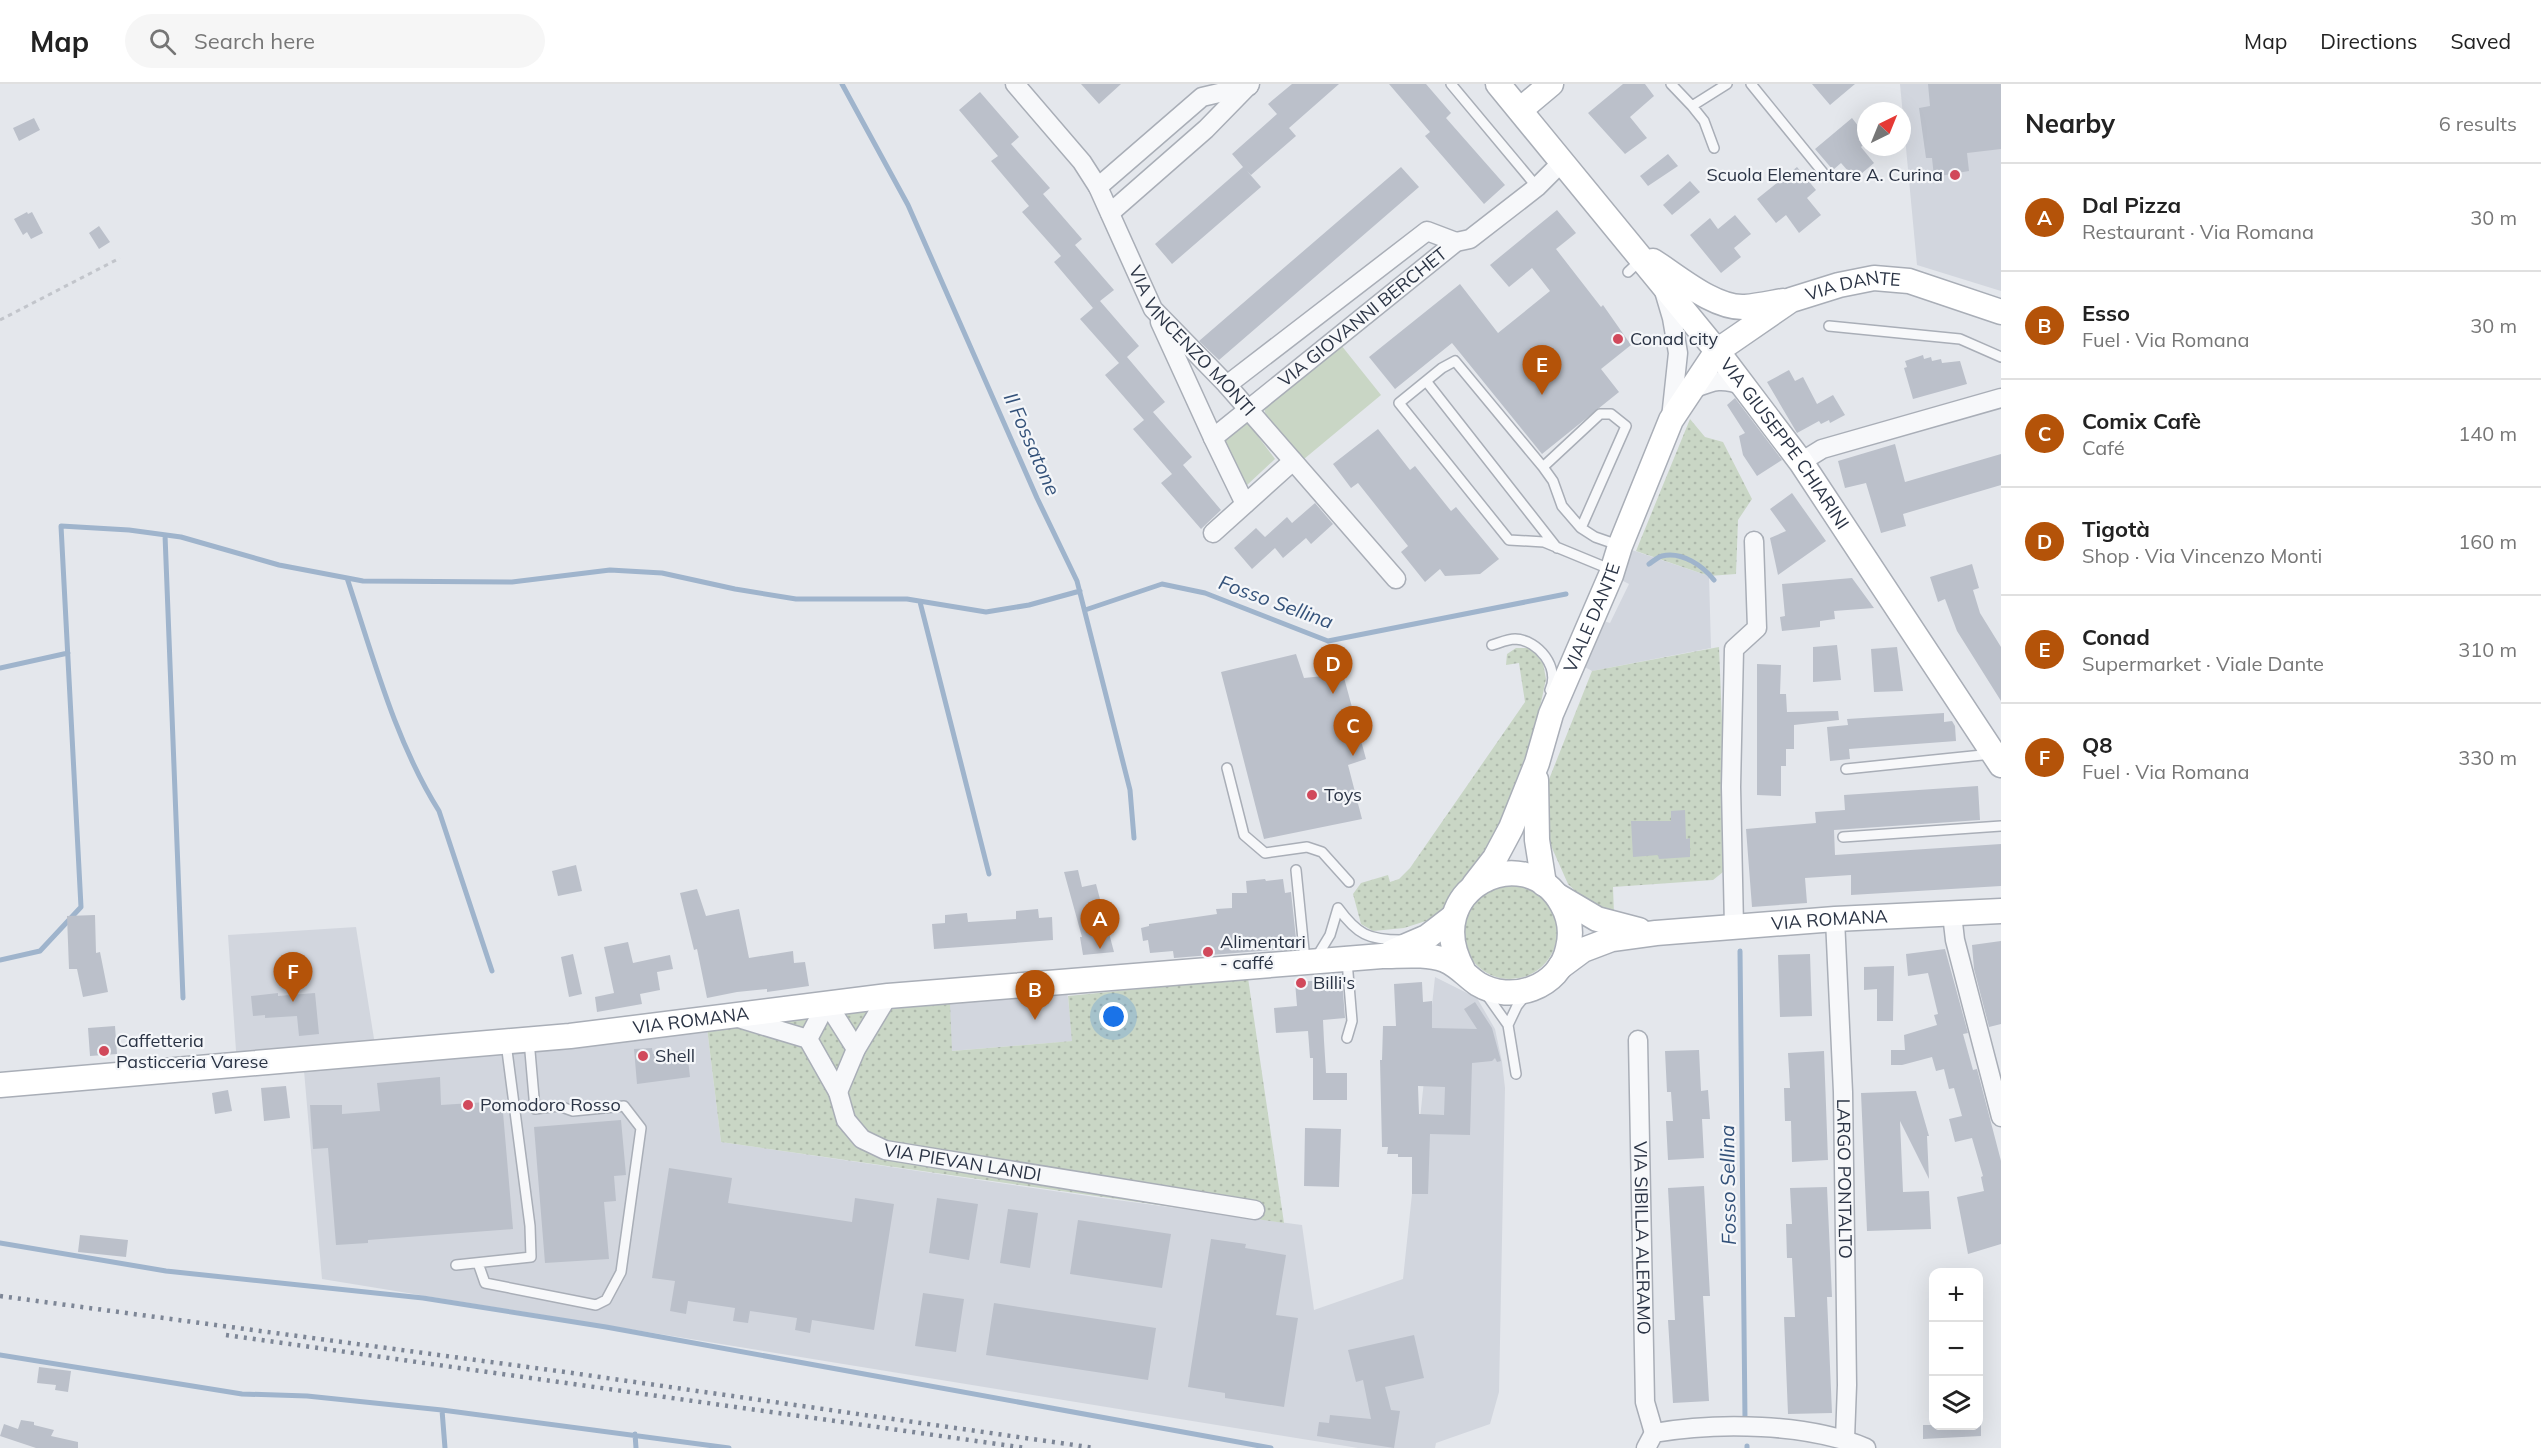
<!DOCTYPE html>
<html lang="en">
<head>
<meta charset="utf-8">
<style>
  :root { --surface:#fff; --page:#f6f6f6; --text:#222; --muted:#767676; --line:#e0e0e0; --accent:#b45309 }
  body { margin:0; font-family:Mulish,sans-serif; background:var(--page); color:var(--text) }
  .controls { position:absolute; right:18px; bottom:18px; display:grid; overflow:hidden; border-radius:12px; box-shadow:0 6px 24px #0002 }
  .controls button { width:54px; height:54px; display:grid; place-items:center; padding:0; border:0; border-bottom:2px solid var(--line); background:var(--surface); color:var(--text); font:30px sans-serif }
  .compass { position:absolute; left:1857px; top:18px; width:54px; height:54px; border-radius:50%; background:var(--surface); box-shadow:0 6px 24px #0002; rotate:43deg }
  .you { position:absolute; left:1114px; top:933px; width:21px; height:21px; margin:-15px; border:4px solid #fff; border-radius:50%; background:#1a73e8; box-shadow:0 0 0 9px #1a73e833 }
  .badge { display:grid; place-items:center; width:39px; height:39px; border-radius:50%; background:var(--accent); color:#fff; font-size:20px; font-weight:700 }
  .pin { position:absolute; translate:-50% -50px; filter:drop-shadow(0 2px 3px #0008) }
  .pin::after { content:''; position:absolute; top:32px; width:21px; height:18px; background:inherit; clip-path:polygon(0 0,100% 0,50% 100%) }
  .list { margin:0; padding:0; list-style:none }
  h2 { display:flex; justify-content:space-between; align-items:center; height:78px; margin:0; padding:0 24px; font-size:26px }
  h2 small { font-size:20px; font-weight:400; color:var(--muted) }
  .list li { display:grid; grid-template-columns:39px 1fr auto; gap:18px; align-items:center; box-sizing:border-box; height:108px; padding:0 24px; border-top:2px solid var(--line) }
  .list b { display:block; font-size:22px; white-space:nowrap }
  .list p { margin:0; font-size:20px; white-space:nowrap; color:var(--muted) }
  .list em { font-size:20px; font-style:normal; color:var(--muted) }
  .icon { flex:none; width:33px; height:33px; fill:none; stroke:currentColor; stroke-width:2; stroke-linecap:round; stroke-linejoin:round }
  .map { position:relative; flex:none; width:2001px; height:1364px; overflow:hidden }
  header { display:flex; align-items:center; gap:36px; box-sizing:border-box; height:84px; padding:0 30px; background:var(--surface); border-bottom:2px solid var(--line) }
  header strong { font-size:28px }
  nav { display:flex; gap:33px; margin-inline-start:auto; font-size:21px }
  .search { width:420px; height:54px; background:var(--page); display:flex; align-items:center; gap:15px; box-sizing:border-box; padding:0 21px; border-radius:33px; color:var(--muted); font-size:22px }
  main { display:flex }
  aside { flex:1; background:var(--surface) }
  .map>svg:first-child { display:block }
  .built { fill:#d2d6de }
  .grass { fill:url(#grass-dots) }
  .park { fill:#c9d6c5 }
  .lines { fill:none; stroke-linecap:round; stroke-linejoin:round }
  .stream { stroke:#9fb4cc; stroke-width:5 }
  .building { fill:#bbc0ca; fill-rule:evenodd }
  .lane-casing { stroke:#a9aeb7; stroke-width:12 }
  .street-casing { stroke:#a9aeb7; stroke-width:21 }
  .secondary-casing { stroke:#a9aeb7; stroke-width:27 }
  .path { stroke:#c2c5cb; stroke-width:3; stroke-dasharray:4.5 4.5; stroke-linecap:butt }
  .lane { stroke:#f7f8fa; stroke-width:9 }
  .street { stroke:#f7f8fa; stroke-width:18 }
  .secondary { stroke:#fff; stroke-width:24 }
  .rail { stroke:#7d8696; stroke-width:4.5; stroke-dasharray:3 6; stroke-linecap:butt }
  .poi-dot { fill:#d1495b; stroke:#f4f6f9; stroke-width:2 }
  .labels { text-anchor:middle; stroke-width:4.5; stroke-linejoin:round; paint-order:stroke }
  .poi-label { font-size:18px; fill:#2b3445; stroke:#f4f6f9; text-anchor:start }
  .street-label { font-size:18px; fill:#2b3445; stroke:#f4f6f9 }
  .water-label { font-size:20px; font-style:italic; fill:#34527a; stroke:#f4f6f9 }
</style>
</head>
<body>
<header>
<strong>Map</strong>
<div class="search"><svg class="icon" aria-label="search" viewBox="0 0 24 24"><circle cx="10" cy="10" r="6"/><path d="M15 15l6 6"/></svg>Search here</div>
<nav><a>Map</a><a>Directions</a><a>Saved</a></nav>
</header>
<main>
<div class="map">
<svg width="2001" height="1364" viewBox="0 0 2001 1364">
  <defs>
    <pattern id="grass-dots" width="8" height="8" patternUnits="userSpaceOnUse" patternTransform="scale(1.5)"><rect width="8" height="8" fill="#c9d6c5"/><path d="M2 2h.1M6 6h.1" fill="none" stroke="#adb8ab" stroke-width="1.8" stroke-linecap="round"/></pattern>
  </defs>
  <rect width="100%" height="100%" fill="#e4e7ec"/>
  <!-- built -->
  <path class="built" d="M1900,0H2001V207L1917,181Z
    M1620,462L1709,492L1711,564L1592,587L1574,577L1594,534L1610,539L1629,500L1611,491Z
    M356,843L376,967L706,936L721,1058L1095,1113L1302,1141L1314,1226L1403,1195L1435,893L1477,914L1495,945L1502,978L1505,1004L1499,1308L1490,1340L1436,1359L1435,1364H1358L322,1195L303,975L237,981L228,851Z
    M1066,898L1073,957L951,967L949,907Z"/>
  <!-- grass -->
  <path class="grass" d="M1690,335L1705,353L1723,358L1752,415L1738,436L1736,490L1709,492L1636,467Z
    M1719,563L1728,784L1713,796L1613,803L1614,831L1588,819L1568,800L1548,755L1542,713L1592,587Z
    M1516,564H1530L1543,579L1546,595L1535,647L1490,764L1465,805L1432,835L1404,844L1373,847L1361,840L1353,810L1361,799L1388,791L1390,798L1399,795L1410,784L1525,618L1519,579L1506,581L1507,570Z
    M1463 848a47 47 0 1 1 94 0a47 47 0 1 1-94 0Z
    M1248,894L1284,1139L721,1058L706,936L827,919H950L952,967L1072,957L1068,912Z"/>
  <!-- park -->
  <path class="park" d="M1341,261L1381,311L1304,375L1266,332L1264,324Z
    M1248,339L1275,375L1246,402L1224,358Z"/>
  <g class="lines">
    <!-- stream -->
    <path class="stream" d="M842,0L908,121L1037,414L1077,497L1130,706L1134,754
      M165,451L183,914
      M1649,480C1652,478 1658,473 1662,472C1682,467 1703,482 1714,496
      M347,494C373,572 395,657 439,727L492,887
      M920,518L989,790
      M1085,526L1162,500L1205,509L1328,557L1566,510
      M0,584L68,569
      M1740,867L1745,1335
      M0,876L40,867L81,823L61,442L129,446L181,453L279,481L363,497L512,498L610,486L662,489L735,505L796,515H907L986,528L1029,521L1080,507
      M0,1159L166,1187L423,1214L606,1243L1271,1364
      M0,1271L242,1310L307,1312L442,1326L729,1364
      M442,1326L445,1364
      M635,1350L636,1364
      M1747,1364V1362"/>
  </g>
  <!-- building -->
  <path class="building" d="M1081,0H1121L1099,20Z
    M1292,0H1339L1289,44L1296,52L1251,91L1247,87L1261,103L1172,180L1155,160L1243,83L1232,70L1277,30L1268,20Z
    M1389,0H1426L1451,29L1446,34L1505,101L1484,120L1425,52L1430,48Z
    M1623,0H1645L1654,12L1630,33L1647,54L1625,70L1588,29Z
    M1812,0H1855L1830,21Z
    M1928,0H2001V65L1967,69L1969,87L1934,93L1932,74H1926L1919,24L1930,22Z
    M980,8L1019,53L1011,60L1050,104L1043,110L1082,155L1075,161L1114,206L1100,217L1139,262L1127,273L1165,318L1153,328L1192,373L1183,381L1221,426L1201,445L1161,399L1172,390L1133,345L1144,336L1105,291L1119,279L1080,235L1100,218L1093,224L1054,178L1061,172L1022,128L1029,122L991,77L998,72L959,26Z
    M34,34L40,46L19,57L13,44Z
    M1852,34L1866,52V58L1861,63L1874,79L1855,95L1841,79L1833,86L1815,65Z
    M1668,70L1678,82L1648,102L1640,92Z
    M1401,83L1419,103L1219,276L1199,257Z
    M1797,83L1816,106L1807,114L1821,131L1799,149L1786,131L1776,139L1757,115Z
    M1690,97L1700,108L1672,131L1663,121Z
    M1557,126L1576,149L1556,165L1601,223L1603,221L1631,261L1601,285L1619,308L1542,370L1452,259L1395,305L1369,273L1460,200L1498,249L1550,207L1532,184L1509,203L1490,181Z
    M27,128L28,130L32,128L43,149L31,155L27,148L23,151L14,135Z
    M1735,131L1751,150L1734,164L1741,173L1721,189L1690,151L1710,134L1718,145Z
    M99,142L110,158L99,165L89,149Z
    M1923,271L1924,275L1931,273L1932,277L1941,275L1942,279L1960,277L1967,300L1913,315L1904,284L1907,283L1905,277Z
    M1789,286L1795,297L1803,293L1817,320L1833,311L1845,331L1830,339L1829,336L1821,340L1819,337L1797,349L1767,298Z
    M1735,314L1782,376L1757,392L1743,371L1739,352L1745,349L1727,321Z
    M1378,345L1410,386L1415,382L1451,427L1456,423L1499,475L1480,490L1445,492L1440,485L1425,498L1401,468L1408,462L1358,399L1351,404L1333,380Z
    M1895,360L1905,398L2001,370V401L1903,430L1906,442L1881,449L1866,399L1845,404L1838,377Z
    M1792,409L1826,457L1778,491L1770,454L1786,447L1770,425Z
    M1315,419L1333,440L1311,460L1306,454L1283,474L1275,464L1252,485L1234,464L1256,444L1265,453L1287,433L1292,439Z
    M1972,480L1979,504L1973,506L1980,529L2001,563V617L1957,547L1945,515L1938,518L1930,493Z
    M1852,494L1874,524L1834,527L1835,535L1820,537V543L1782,547L1780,533L1785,532L1782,500Z
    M1837,561L1841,596L1813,598V563Z
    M1897,563L1903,607L1874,608L1871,565Z
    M1296,570L1304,594L1343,590L1366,675L1348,681L1362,735L1264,755L1221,588Z
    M1757,580L1781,581L1780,610H1786L1787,628L1838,627L1839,636L1794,641V665H1786V682H1781V712L1757,711Z
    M1944,629V638L1952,637L1955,642L1956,657L1849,665L1850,675L1830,677L1827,643L1848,641L1847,635Z
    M1978,702L1980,736L1834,746L1835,771L2001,760V802L1851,811V791L1805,794L1807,819L1752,823L1746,745L1816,739L1815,728L1845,726L1844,711Z
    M1685,726L1686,755L1690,754V773L1659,775L1658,771L1633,773L1631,737H1671V727Z
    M576,781L582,807L558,812L552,787Z
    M1078,786L1082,803L1096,800L1114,868L1083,871L1080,853H1082L1064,788Z
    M1265,795L1266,797L1283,795L1285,809L1291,808L1297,864L1174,874L1173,867L1150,869L1148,856L1143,857L1141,844L1149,842V840L1217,830L1216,825L1232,824V809H1247L1246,797Z
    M697,805L706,832L739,825L749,874L793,867L794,879L805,878L809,902L767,908V905L737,908L707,914L697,865L694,866L680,809Z
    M1038,825L1039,834L1052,833L1053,856L934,865L932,840L945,839V831L967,829L968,838L1016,835V827Z
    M95,831L96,869L100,868L108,908L83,913L77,885H69L67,832Z
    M2001,857V940L1989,943L1974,885L1972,861Z
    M628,858L633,879L670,871L673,885L657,888L660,906L640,910L642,920L597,928L595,913L614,909L604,863Z
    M1945,865L1968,949L1963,950L1973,986L1977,985L2001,1077V1160L1968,1170L1957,1113L1984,1107L1981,1093L1983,1092L1972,1054L1955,1058L1949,1035L1962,1032L1954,1004L1949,1005L1944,985L1936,987L1932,973L1902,981H1891V966H1905L1904,951L1937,941L1934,931L1938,930L1928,889L1908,892L1906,870Z
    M573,870L582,910L569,913L561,873Z
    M1810,870L1812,932L1780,933L1778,871Z
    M1894,882L1893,937H1877V905L1864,906V883Z
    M1342,895L1345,934L1323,936L1324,957L1326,989H1347V1016H1313V974H1310L1308,947L1276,949L1274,924L1297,922L1295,898Z
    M1422,898L1423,918L1432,917V944L1477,945L1464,925L1475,918L1492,944L1501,977L1497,978L1495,974L1492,977L1472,979L1470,1051L1430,1050L1428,1110H1412V1073H1398V1070H1387L1388,1063H1382L1380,976H1382L1383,942H1396L1394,900ZM1418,1002L1445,1003L1444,1031L1419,1030Z
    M278,909V912L315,909L319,950L299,952L297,932L265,934V931L253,932L251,912Z
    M115,942L117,970L90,972L88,944Z
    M652,964L653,970L687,966L690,993L637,1000L634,965Z
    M1699,966L1701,1007L1708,1006L1710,1035H1702L1704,1074L1668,1076L1666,1037H1673L1671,1008H1667L1665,967Z
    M1824,967L1828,1076L1792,1078L1791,1037H1785L1784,1004H1790L1788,969Z
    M440,993L441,1021L502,1017L513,1145L368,1156V1159L336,1161L328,1064L313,1065L310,1021H342V1030L380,1027L377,999Z
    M286,1002L290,1034L264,1037L261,1004Z
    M228,1006L232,1027L215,1030L212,1009Z
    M1916,1007L1929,1052H1927L1929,1095L1900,1037L1903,1108L1929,1107L1931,1145L1867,1147L1861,1009Z
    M621,1036L626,1091L614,1092L616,1117L604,1118L609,1175L545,1179L534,1043Z
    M1305,1044L1341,1045L1339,1103L1304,1102Z
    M669,1084L732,1094L728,1119L852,1138L855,1114L894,1120L874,1246L812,1236L810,1249L795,1246L797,1234L750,1227L748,1239L733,1237L735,1224L688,1217L686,1230L670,1227L675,1197L652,1194Z
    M1704,1102L1710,1212H1703L1709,1317L1673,1319L1668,1236H1675L1668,1104Z
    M1827,1103L1832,1213H1827L1832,1329L1788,1330L1784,1233H1795L1792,1174H1787L1786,1140H1792L1790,1104Z
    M937,1114L978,1120L969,1176L929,1169Z
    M1008,1125L1038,1129L1030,1184L1000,1179Z
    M1078,1136L1171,1150L1162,1204L1070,1190Z
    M80,1151L128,1156L126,1173L78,1168Z
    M1211,1155L1246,1160L1245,1164L1286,1171L1276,1231L1298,1234L1284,1323L1225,1314V1309L1188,1303Z
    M923,1209L964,1215L956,1268L915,1262Z
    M994,1219L1156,1244L1148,1296L986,1271Z
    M1414,1251L1424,1294L1385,1303L1391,1326L1400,1327L1394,1364L1317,1352L1319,1338L1329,1339L1330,1331L1371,1335L1363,1296L1356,1298L1348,1266Z
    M39,1283L71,1287L68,1308L55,1306L56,1301L37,1299Z
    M21,1336L34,1338V1341L54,1346L51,1352L78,1358V1364H36L0,1352L4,1340L18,1345Z
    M1923,1341H1981V1352L1923,1355Z"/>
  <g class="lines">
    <defs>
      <path id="lane" d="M1451,0L1537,103
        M1671,0L1692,22L1727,0
        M1751,0L1825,91
        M1692,22L1704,37L1714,64
        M1628,188L1642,175
        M1829,242L1960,255L2001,273
        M1426,297L1557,464
        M1543,383L1553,397L1562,422L1581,444
        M1612,486L1544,458L1509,456L1399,319L1442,284L1455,277L1543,383L1600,330H1611L1626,342L1581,444L1595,453L1618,461
        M1492,561C1499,559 1508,555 1515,555C1539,556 1560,584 1550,606
        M1227,684L1244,751L1265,769L1307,763L1322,768L1349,798
        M1846,685L1992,670
        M1843,753L2001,742
        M1296,786L1305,876
        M1338,824C1357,850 1368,856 1401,856
        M1316,874L1330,851L1338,824
        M1347,877L1352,937L1347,954
        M1486,910L1508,941L1516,990
        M1508,941L1517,922L1525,912
        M478,1179L485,1199L596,1221L606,1216L621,1188L641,1044L624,1022L573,1027L559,1022L535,1025L529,956
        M456,1181L531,1173L530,1142L506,959"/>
      <g id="street">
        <path id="s1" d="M1015,0L1082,78L1098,103L1153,225L1227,301L1396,495"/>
        <path d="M1098,103L1202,13L1249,2"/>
        <path d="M1110,129L1206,45L1250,0"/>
        <path d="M1664,207L1672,234L1678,269L1671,334"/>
        <path id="s2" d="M1160,238L1213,354L1456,158L1470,155L1537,103L1562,78"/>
        <path d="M1227,301L1427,147L1456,158"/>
        <path d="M1690,306C1713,297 1720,293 1744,302"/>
        <path d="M1213,354L1245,420"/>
        <path d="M1801,378L1822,365L2001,314"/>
        <path d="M1213,449L1293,377"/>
        <path d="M1952,830L1955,856L2001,1033"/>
        <path id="s3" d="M1835,835L1843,1008L1847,1301L1845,1355"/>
        <path d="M1734,843L1731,703L1734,565L1757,544L1754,457"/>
        <path d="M827,919L856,965"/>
        <path id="s4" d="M738,934L808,955L838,1008L846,1036L862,1055L885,1066L1255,1126"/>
        <path d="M808,955L827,919"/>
        <path id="s5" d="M1638,956L1645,1318L1654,1349"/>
        <path d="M838,1008L856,965L888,912"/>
        <path d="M1646,1364L1654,1349C1717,1338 1807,1339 1866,1364"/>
      </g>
      <g id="secondary">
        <path id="s6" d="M1498,0L1717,267L1801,378L2001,681"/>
        <path d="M1520,26L1551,0"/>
        <path d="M1653,177C1678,193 1715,225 1745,223C1758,222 1771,219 1783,217"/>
        <path d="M1536,696L1537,756L1544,800"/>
        <path id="s7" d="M1474,801L1495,774L1511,744L1537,679L1551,630L1611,491L1620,462L1671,336L1717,267L1791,216L1839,201L1874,194L1909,197L2001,228"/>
        <path d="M1558,812L1597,835L1639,846"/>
        <path d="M1392,868L1427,853L1453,833"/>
        <path id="s8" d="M1560,883L1583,866L1612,855L1656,849L1835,835L2001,827"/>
        <path id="s9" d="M0,1001L570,952L888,912L1382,872C1402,872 1425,869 1445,876C1459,882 1466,892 1478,900C1511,920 1560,904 1568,864C1572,848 1570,834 1562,820C1525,753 1418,805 1463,886"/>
      </g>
    </defs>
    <!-- lane casing -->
    <use href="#lane" class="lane-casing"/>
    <!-- street casing -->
    <use href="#street" class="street-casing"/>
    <!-- secondary casing -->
    <use href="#secondary" class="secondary-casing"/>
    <!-- path -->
    <path class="path" d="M0,236L120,174"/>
    <!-- lane -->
    <use href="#lane" class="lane"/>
    <!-- street -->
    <use href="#street" class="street"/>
    <!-- secondary -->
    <use href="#secondary" class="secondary"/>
    <!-- rail -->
    <path class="rail" d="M0,1212L565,1288L1095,1364
      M226,1251L1026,1364"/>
  </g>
  <!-- markers -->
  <g class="poi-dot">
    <circle cx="1955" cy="91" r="6"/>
    <circle cx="1618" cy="255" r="6"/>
    <circle cx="1312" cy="711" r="6"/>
    <circle cx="1208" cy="868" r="6"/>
    <circle cx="1301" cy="899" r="6"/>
    <circle cx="104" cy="967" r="6"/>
    <circle cx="643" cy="972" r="6"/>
    <circle cx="468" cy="1021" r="6"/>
  </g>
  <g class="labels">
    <!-- poi labels -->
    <g class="poi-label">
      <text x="1943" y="97" text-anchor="end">Scuola Elementare A. Curina</text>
      <text x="1630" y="261">Conad city</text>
      <text x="1324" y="717">Toys</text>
      <text x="1220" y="864">Alimentari<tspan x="1220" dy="21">- caffé</tspan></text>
      <text x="1313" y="905">Billi's</text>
      <text x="116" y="963">Caffetteria<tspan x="116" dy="21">Pasticceria Varese</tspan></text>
      <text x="655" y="978">Shell</text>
      <text x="480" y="1027">Pomodoro Rosso</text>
    </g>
    <!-- street labels -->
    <g class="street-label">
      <text dy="6" stroke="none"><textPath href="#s7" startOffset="744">VIA DANTE</textPath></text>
      <text dy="6" stroke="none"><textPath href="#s2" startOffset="320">VIA GIOVANNI BERCHET</textPath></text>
      <text dy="6" stroke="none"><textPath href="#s1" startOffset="315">VIA VINCENZO MONTI</textPath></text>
      <text dy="6" stroke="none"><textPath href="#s6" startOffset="460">VIA GIUSEPPE CHIARINI</textPath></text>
      <text dy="6" stroke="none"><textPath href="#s7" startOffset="294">VIALE DANTE</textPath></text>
      <text dy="6" stroke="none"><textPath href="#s8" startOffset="278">VIA ROMANA</textPath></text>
      <text dy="6" stroke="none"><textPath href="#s9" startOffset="694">VIA ROMANA</textPath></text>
      <text dy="6" stroke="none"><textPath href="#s4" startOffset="292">VIA PIEVAN LANDI</textPath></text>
      <text dy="6" stroke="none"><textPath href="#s3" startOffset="260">LARGO PONTALTO</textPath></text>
      <text dy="6" stroke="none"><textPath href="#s5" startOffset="198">VIA SIBILLA ALERAMO</textPath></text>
    </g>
    <!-- water labels -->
    <g class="water-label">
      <text transform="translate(1032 360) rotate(66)" y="7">Il Fossatone</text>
      <text transform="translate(1276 518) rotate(20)" y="7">Fosso Sellina</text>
      <text transform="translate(1728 1101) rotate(-91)" y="7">Fosso Sellina</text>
    </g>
  </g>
</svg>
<div class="controls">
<button>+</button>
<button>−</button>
<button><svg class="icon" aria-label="layers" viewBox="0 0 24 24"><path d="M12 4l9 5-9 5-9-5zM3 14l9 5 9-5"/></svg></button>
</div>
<svg class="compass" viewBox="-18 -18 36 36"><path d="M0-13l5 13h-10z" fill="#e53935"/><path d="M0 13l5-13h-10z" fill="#767676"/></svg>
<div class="you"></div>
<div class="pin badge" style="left:1100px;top:865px">A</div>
<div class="pin badge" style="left:1035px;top:936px">B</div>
<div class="pin badge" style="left:1353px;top:672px">C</div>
<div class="pin badge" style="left:1333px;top:610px">D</div>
<div class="pin badge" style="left:1542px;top:311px">E</div>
<div class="pin badge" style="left:293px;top:918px">F</div>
</div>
<aside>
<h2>Nearby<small>6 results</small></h2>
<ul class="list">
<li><span class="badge">A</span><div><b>Dal Pizza</b><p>Restaurant · Via Romana</p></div><em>30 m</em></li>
<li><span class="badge">B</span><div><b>Esso</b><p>Fuel · Via Romana</p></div><em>30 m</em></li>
<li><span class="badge">C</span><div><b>Comix Cafè</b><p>Café</p></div><em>140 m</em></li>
<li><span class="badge">D</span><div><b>Tigotà</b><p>Shop · Via Vincenzo Monti</p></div><em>160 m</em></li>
<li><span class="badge">E</span><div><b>Conad</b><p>Supermarket · Viale Dante</p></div><em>310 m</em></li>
<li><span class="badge">F</span><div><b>Q8</b><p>Fuel · Via Romana</p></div><em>330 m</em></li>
</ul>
</aside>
</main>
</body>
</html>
